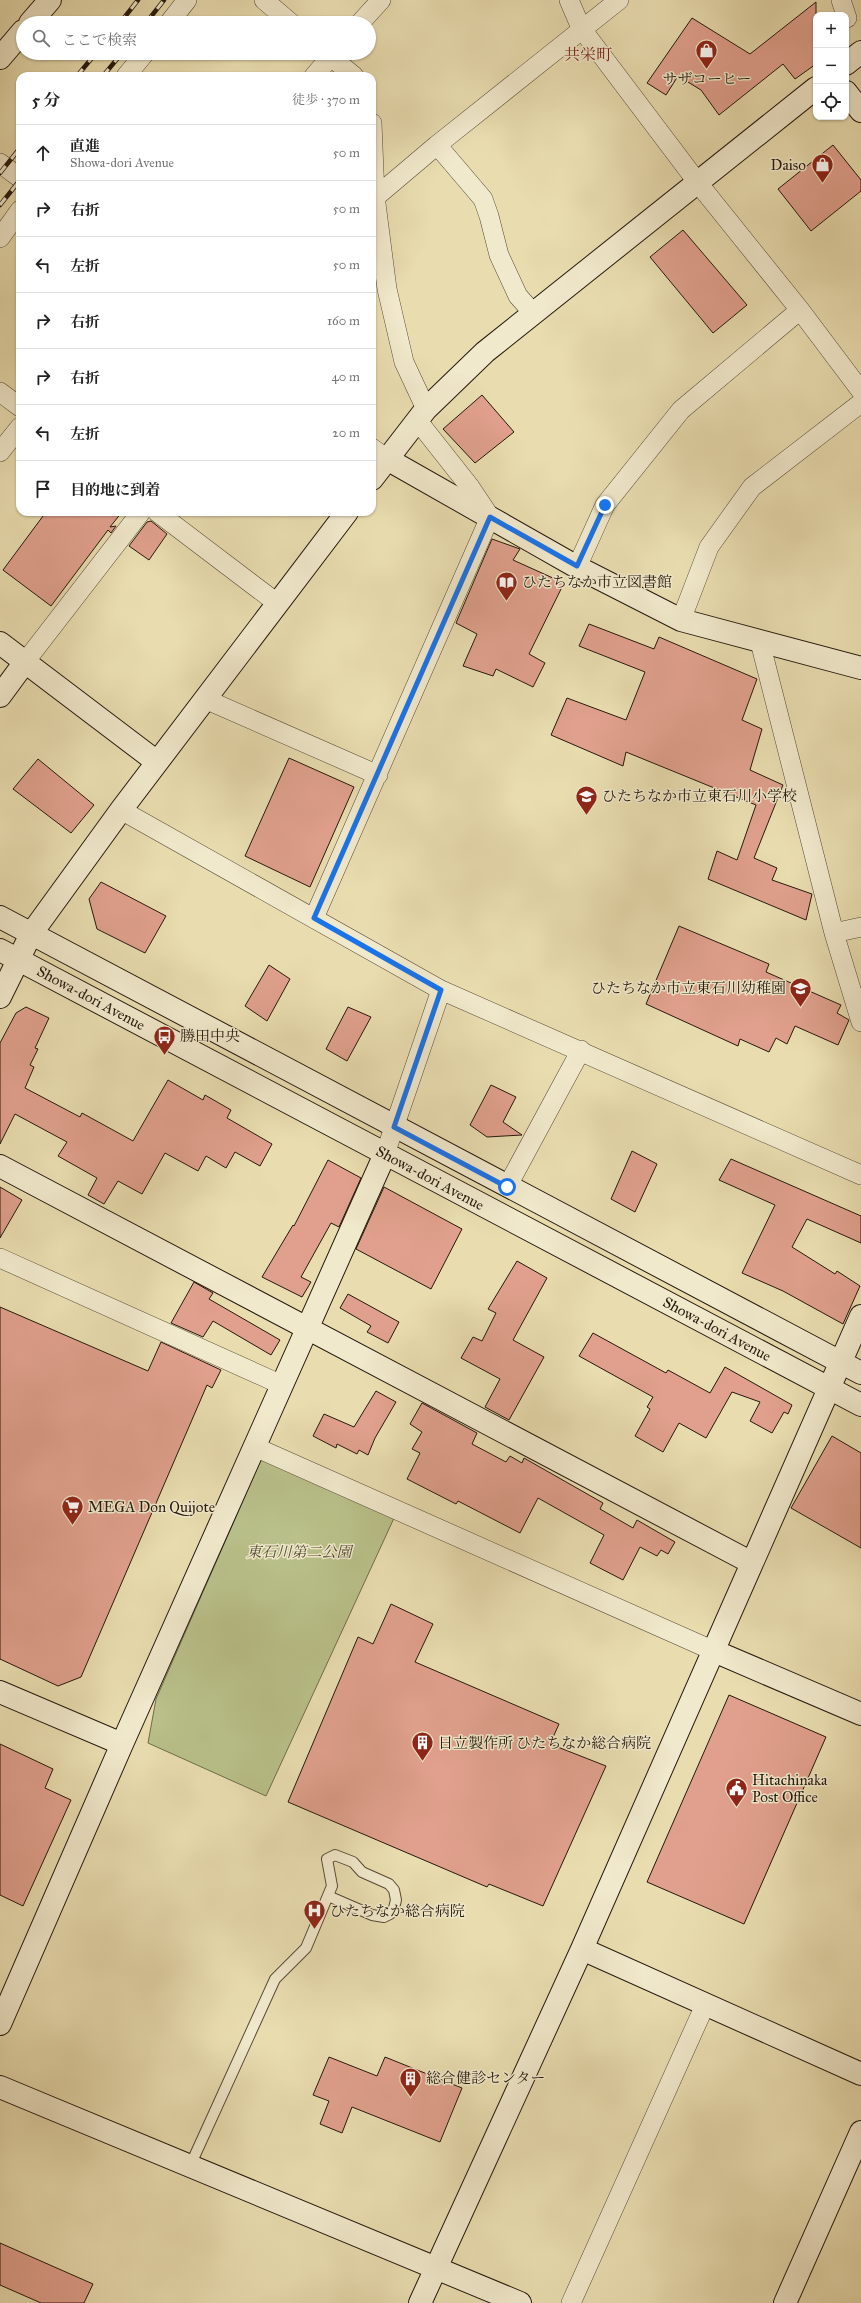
<!DOCTYPE html>
<html lang="ja">
<head>
<meta charset="utf-8">
<style>
  :root { --surface:#fff; --page:#f2f2f2; --text:#222; --muted:#767676; --line:#e0e0e0 }
  body { margin:0; font-family:"IM FELL Great Primer","Noto Serif JP",serif; background:var(--page); color:var(--text) }
  .controls { position:absolute; right:12px; top:12px; display:grid; overflow:hidden; border-radius:8px; box-shadow:0 1px 3px #0004 }
  .controls button { width:36px; height:36px; display:grid; place-items:center; padding:0; border:0; border-bottom:1px solid var(--line); background:var(--surface); color:var(--text); font:20px sans-serif }
  .stop { position:absolute; width:12px; height:12px; margin:-9px; border:3px solid #1a73e8; border-radius:50%; background:#fff }
  .stop.end { background:#1a73e8; border-color:#fff; box-shadow:0 1px 4px #0008 }
  .list { margin:0; padding:0; list-style:none }
  h2 { display:flex; justify-content:space-between; align-items:center; height:52px; margin:0; padding:0 16px; font-size:17px }
  h2 small { font-size:13px; font-weight:400; color:var(--muted) }
  .list li { display:grid; grid-template-columns:26px 1fr auto; gap:12px; align-items:center; box-sizing:border-box; height:56px; padding:0 16px; border-top:1px solid var(--line) }
  .list b { display:block; font-size:15px; white-space:nowrap }
  .list p { margin:0; font-size:13px; white-space:nowrap; color:var(--muted) }
  .list em { font-size:13px; font-style:normal; color:var(--muted) }
  .icon { flex:none; width:22px; height:22px; fill:none; stroke:currentColor; stroke-width:2; stroke-linecap:round; stroke-linejoin:round }
  .map { position:relative; flex:none; width:861px; height:2303px; overflow:hidden }
  .search { position:absolute; background:var(--surface); box-shadow:0 1px 3px #0004; left:16px; top:16px; width:360px; height:44px; display:flex; align-items:center; gap:10px; box-sizing:border-box; padding:0 14px; border-radius:22px; color:var(--muted); font-size:15px }
  .panel { position:absolute; background:var(--surface); box-shadow:0 1px 3px #0004; left:16px; top:72px; width:360px; height:444px; border-radius:12px }
  .map>svg:first-child { display:block }
  .green { fill:#b9c089; stroke:#6e6c4a }
  .building { fill:#e0a08d; stroke:#24180c }
  .lines { fill:none; stroke-linecap:round; stroke-linejoin:round }
  .lane-casing { stroke:#554935; stroke-width:12 }
  .street-casing { stroke:#554935; stroke-width:20 }
  .secondary-casing { stroke:#24180c; stroke-width:24 }
  .lane { stroke:#f1e9cc; stroke-width:10 }
  .street { stroke:#f1e9cc; stroke-width:19 }
  .secondary { stroke:#f1e9cc; stroke-width:22 }
  .rail-casing { stroke:#24180c; stroke-width:4.5 }
  .rail { stroke:#f1e9cc; stroke-width:3; stroke-dasharray:9; stroke-linecap:butt }
  .route { stroke:#1a73e8; stroke-width:5 }
  .labels { text-anchor:middle; stroke-width:3; stroke-linejoin:round; paint-order:stroke }
  .poi-label { font-size:15px; fill:#24180c; stroke:#f1e9cc; text-anchor:start }
  .street-label { font-size:15px; fill:#24180c; stroke:#f1e9cc }
  .park-label { font-size:15px; font-style:italic; fill:#514a32; stroke:#f1e9cc }
  .neighbourhood-label { font-size:16px; fill:#7a1f14; stroke:#f1e9cc }
</style>
</head>
<body>
<div class="map">
<svg width="861" height="2303" viewBox="0 0 861 2303">
  <rect width="100%" height="100%" fill="#e9ddb0"/>
  <filter id="stains"><feTurbulence type="fractalNoise" baseFrequency=".005" numOctaves="4"/><feColorMatrix values="0 0 0 0 .2 0 0 0 0 .09 0 0 0 0 .02 0 0 0 .5 -.17"/></filter>
  <radialGradient id="worn" r=".72"><stop offset=".6" stop-color="#630" stop-opacity="0"/><stop offset="1" stop-color="#630" stop-opacity=".3"/></radialGradient>
  <!-- green -->
  <path class="green" d="M267,1456L395,1516L266,1796L148,1743L156,1699L260,1462Z"/>
  <!-- building -->
  <path class="building" d="M816,2V64L795,79L783,64L719,115L701,90L678,76L666,95L647,83L692,18L750,54Z
    M833,145L861,180V191L811,231L778,189Z
    M683,230L747,305L713,333L650,257Z
    M482,395L514,432L475,463L443,429Z
    M46,512H122L110,527L116,526L111,533L108,530L51,606L3,570Z
    M151,521L167,534L149,560L129,546L147,522Z
    M492,539L520,549L513,560L564,583L529,654L545,663L533,687L496,669L493,676L463,666L477,634L456,623Z
    M589,624L654,649L659,637L757,679L742,720L762,729L750,770L783,785L754,858L777,868L772,880L812,894L806,920L708,879L717,851L737,860L756,805L626,752L623,766L551,735L567,698L626,720L645,672L579,646Z
    M289,758L354,787L310,887L245,856Z
    M38,759L94,805L71,833L13,789Z
    M101,882L166,916L145,953L97,929L89,899Z
    M679,926L769,964L766,972L841,1005L837,1013L849,1020L838,1045L795,1026L787,1044L776,1038L769,1052L740,1039L738,1046L646,1004Z
    M269,965L290,979L267,1021L245,1006Z
    M26,1007L49,1018L35,1048L38,1049L30,1065L34,1067L25,1088L80,1117L82,1113L133,1141L168,1080L203,1100L205,1095L231,1110L227,1118L272,1144L260,1166L235,1152L226,1168L206,1156L198,1171L165,1153L142,1194L118,1181L104,1204L88,1195L97,1178L58,1156L67,1142L15,1114L0,1144V1043L16,1013Z
    M348,1007L371,1017L347,1061L326,1049Z
    M491,1085L516,1097L503,1122L522,1135L487,1137L470,1125Z
    M632,1151L657,1164L635,1212L611,1199Z
    M731,1159L861,1216V1243L807,1219L792,1247L835,1274L837,1271L860,1286L843,1324L783,1291L742,1273L775,1205L719,1180Z
    M328,1160L361,1178L339,1227L331,1223L301,1277L311,1282L302,1297L262,1277L293,1225L294,1226Z
    M0,1187L22,1200L0,1238Z
    M384,1187L462,1229L431,1289L356,1249Z
    M517,1261L547,1278L513,1340L544,1357L509,1420L485,1407L500,1379L461,1358L473,1337L482,1341L496,1313L488,1309Z
    M194,1282L213,1293L209,1299L280,1340L271,1355L213,1321L203,1337L171,1323Z
    M348,1294L399,1322L388,1343L367,1332L371,1326L340,1308Z
    M0,1307L148,1371L161,1342L221,1370L212,1388L207,1385L81,1677L58,1686L0,1659Z
    M593,1333L666,1373L668,1370L710,1393L725,1367L792,1405L788,1414L784,1412L772,1433L750,1421L760,1402L732,1392L706,1438L679,1423L663,1452L635,1436L650,1409L647,1407L653,1397L579,1356Z
    M376,1391L396,1402L375,1438L368,1455L359,1450L357,1454L337,1444L336,1448L313,1436L324,1414L354,1427Z
    M422,1403L477,1433L472,1444L506,1462L510,1456L522,1463L524,1458L603,1503L600,1509L633,1528L637,1520L675,1542L668,1554L661,1550L657,1556L640,1547L623,1580L590,1563L604,1535L538,1498L520,1533L458,1501L456,1504L407,1479L420,1453L412,1449L422,1432L410,1424Z
    M832,1436L861,1453V1548L791,1508Z
    M391,1604L433,1624L415,1662L559,1724L550,1744L606,1766L543,1906L489,1884L487,1887L288,1802L358,1637L373,1644Z
    M729,1695L826,1737L744,1924L647,1882Z
    M0,1744L53,1769L45,1788L71,1800L23,1906L0,1895Z
    M329,2057L377,2076L385,2057L462,2088L440,2142L352,2107L342,2133L320,2124L329,2101L313,2095Z
    M0,2243L93,2284L84,2303H41L0,2285Z"/>
  <g class="lines">
    <defs>
      <path id="lane" d="M190,2166L275,1979L306,1948L332,1886L327,1859L335,1855L353,1862L362,1872L389,1884L394,1890L396,1900L394,1908L390,1914L384,1917L372,1915L328,1896"/>
      <path id="street" d="M264,0L291,23
        M569,0L581,28L698,183L800,310L861,391
        M841,0L847,18
        M169,23L187,0
        M360,23L381,0
        M326,53L354,76
        M126,76L145,53
        M314,76L334,53
        M372,123L375,196L387,289L404,362L426,409
        M437,145L483,199L489,216L499,255L518,296L534,314
        M0,163L20,178
        M372,200L437,145L619,0
        M0,238L20,210
        M0,392L20,407
        M372,448L387,459
        M0,452L20,427
        M157,512L277,603
        M577,567L605,505L681,410L800,310
        M681,620L709,547L752,487L861,403
        M760,642L834,933L861,1022
        M25,662L141,512
        M205,699L378,775
        M121,810L441,990L861,1175
        M314,918L490,517L470,487L417,420
        M834,933L861,927
        M385,1154L441,990
        M507,1187L581,1050
        M0,1258L282,1385
        M255,1447L714,1651
        M571,2303L705,2005"/>
      <path id="secondary" d="M30,23L50,0
        M0,58L23,31
        M846,64L861,52
        M846,92L861,111
        M387,459L577,567L681,620L861,668
        M372,479L426,409L485,352L816,88
        M0,643L157,762
        M0,696L25,662
        M0,917L861,1373
        M0,950L861,1405
        M0,997L31,934L121,810L347,512
        M0,1166L752,1563
        M714,1651L861,1714
        M0,1692L122,1744
        M582,1949L861,2074
        M0,2024L122,1744L385,1154
        M0,2087L520,2303
        M420,2303L582,1949L861,1316
        M785,2303L861,2132"/>
    </defs>
    <!-- lane casing -->
    <use href="#lane" class="lane-casing"/>
    <!-- street casing -->
    <use href="#street" class="street-casing"/>
    <!-- secondary casing -->
    <use href="#secondary" class="secondary-casing"/>
    <!-- lane -->
    <use href="#lane" class="lane"/>
    <!-- street -->
    <use href="#street" class="street"/>
    <!-- secondary -->
    <use href="#secondary" class="secondary"/>
    <defs>
      <path id="rail" d="M120,23L138,0
        M146,23L164,0
        M77,76L96,53
        M103,76L122,53
        M0,173L20,148
        M0,205L20,180"/>
    </defs>
    <!-- rail casing -->
    <use href="#rail" class="rail-casing"/>
    <!-- rail -->
    <use href="#rail" class="rail"/>
  </g>
  <g class="lines">
    <!-- route -->
    <path class="route" d="M507,1187L394,1127L441,990L314,918L490,517L577,566L605,505"/>
  </g>
  <!-- icons -->
  <defs>
    <symbol id="shop-pin" viewBox="-11 -11 22 30"><path d="M0 17L-7.5 6A9.5 9.5 0 1 1 7.5 6Z" fill="#8f2418" stroke="#f1e9cc"/><path d="M-5-2.5h2.3a2.7 3.5 0 0 1 5.4 0H5L5.5 6h-11ZM-1.5-2.5h3a1.5 2.3 0 0 0-3 0Z" fill="#fff"/></symbol>
    <symbol id="library-pin" viewBox="-11 -11 22 30"><path d="M0 17L-7.5 6A9.5 9.5 0 1 1 7.5 6Z" fill="#8f2418" stroke="#f1e9cc"/><path d="M-6-4Q-3-5.5-.7-3.5V5Q-3 3-6 4ZM6-4Q3-5.5 .7-3.5V5Q3 3 6 4Z" fill="#fff"/></symbol>
    <symbol id="school-pin" viewBox="-11 -11 22 30"><path d="M0 17L-7.5 6A9.5 9.5 0 1 1 7.5 6Z" fill="#8f2418" stroke="#f1e9cc"/><path d="M0-5L7-2L0 1L-7-2ZM-4 1L0 2.5L4 1V4Q0 6-4 4Z" fill="#fff"/></symbol>
    <symbol id="bus-pin" viewBox="-11 -11 22 30"><path d="M0 17L-7.5 6A9.5 9.5 0 1 1 7.5 6Z" fill="#8f2418" stroke="#f1e9cc"/><path d="M-5-6H5V4H4V6H2V4H-2V6H-4V4H-5ZM-3.5-4V0h7V-4ZM-3.5 1.2v1.5H-2V1.2ZM2 1.2v1.5H3.5V1.2Z" fill="#fff"/></symbol>
    <symbol id="supermarket-pin" viewBox="-11 -11 22 30"><path d="M0 17L-7.5 6A9.5 9.5 0 1 1 7.5 6Z" fill="#8f2418" stroke="#f1e9cc"/><path d="M-6-5.5h2.5l.6 2H6L4.5 2H-2.5L-4.4-4H-6ZM-1.5 3.2a1.3 1.3 0 1 0 .1 0ZM3 3.2a1.3 1.3 0 1 0 .1 0Z" fill="#fff"/></symbol>
    <symbol id="building-pin" viewBox="-11 -11 22 30"><path d="M0 17L-7.5 6A9.5 9.5 0 1 1 7.5 6Z" fill="#8f2418" stroke="#f1e9cc"/><path d="M-4-6H4V6H1V3H-1V6H-4ZM-2.5-4.3h1.7v1.8h-1.7ZM.8-4.3h1.7v1.8H.8ZM-2.5-1h1.7V.8h-1.7ZM.8-1h1.7V.8H.8Z" fill="#fff"/></symbol>
    <symbol id="civic-pin" viewBox="-11 -11 22 30"><path d="M0 17L-7.5 6A9.5 9.5 0 1 1 7.5 6Z" fill="#8f2418" stroke="#f1e9cc"/><path d="M-.6-6.5H3V-4.5H.6V-3L4-1V1h2V6H-6V1h2V-1L-.6-3ZM-1.2 2.5V6h2.4V2.5Z" fill="#fff"/></symbol>
    <symbol id="hospital-pin" viewBox="-11 -11 22 30"><path d="M0 17L-7.5 6A9.5 9.5 0 1 1 7.5 6Z" fill="#8f2418" stroke="#f1e9cc"/><path d="M-5-5h3v3.5h4V-5h3V5h-3V1.5h-4V5h-3Z" fill="#fff"/></symbol>
  </defs>
  <g fill-rule="evenodd">
    <use href="#shop-pin" x="694" y="38" width="25" height="34"/>
    <use href="#shop-pin" x="810" y="152" width="25" height="34"/>
    <use href="#library-pin" x="494" y="570" width="25" height="34"/>
    <use href="#school-pin" x="574" y="784" width="25" height="34"/>
    <use href="#school-pin" x="788" y="976" width="25" height="34"/>
    <use href="#bus-pin" x="152" y="1024" width="25" height="34"/>
    <use href="#supermarket-pin" x="60" y="1494" width="25" height="34"/>
    <use href="#building-pin" x="410" y="1730" width="25" height="34"/>
    <use href="#civic-pin" x="724" y="1776" width="25" height="34"/>
    <use href="#hospital-pin" x="302" y="1898" width="25" height="34"/>
    <use href="#building-pin" x="398" y="2066" width="25" height="34"/>
  </g>
  <g class="labels">
    <!-- poi labels -->
    <g class="poi-label">
      <text x="707" y="84" text-anchor="middle">サザコーヒー</text>
      <text x="806" y="170" text-anchor="end">Daiso</text>
      <text x="522" y="587">ひたちなか市立図書館</text>
      <text x="602" y="801">ひたちなか市立東石川小学校</text>
      <text x="786" y="993" text-anchor="end">ひたちなか市立東石川幼稚園</text>
      <text x="180" y="1041">勝田中央</text>
      <text x="88" y="1512">MEGA Don Quijote</text>
      <text x="438" y="1748">日立製作所 ひたちなか総合病院</text>
      <text x="752" y="1785">Hitachinaka<tspan x="752" dy="17">Post Office</tspan></text>
      <text x="330" y="1916">ひたちなか総合病院</text>
      <text x="426" y="2083">総合健診センター</text>
    </g>
    <!-- street labels -->
    <g class="street-label">
      <text transform="translate(91 998) rotate(28)" y="5">Showa-dori Avenue</text>
      <text transform="translate(430 1178) rotate(28)" y="5">Showa-dori Avenue</text>
      <text transform="translate(717 1329) rotate(28)" y="5">Showa-dori Avenue</text>
    </g>
    <!-- park labels -->
    <g class="park-label">
      <text x="299" y="1557">東石川第二公園</text>
    </g>
    <!-- neighbourhood labels -->
    <g class="neighbourhood-label">
      <text x="588" y="60">共栄町</text>
    </g>
  </g>
  <rect width="100%" height="100%" filter="url(#stains)"/>
  <rect width="100%" height="100%" fill="url(#worn)"/>
</svg>
<div class="controls">
<button>+</button>
<button>−</button>
<button><svg class="icon" aria-label="locate" viewBox="0 0 24 24"><circle cx="12" cy="12" r="6"/><path d="M12 2v4M12 18v4M2 12h4M18 12h4"/></svg></button>
</div>
<div class="stop" style="left:507px;top:1187px"></div>
<div class="stop end" style="left:605px;top:505px"></div>
<div class="search"><svg class="icon" aria-label="search" viewBox="0 0 24 24"><circle cx="10" cy="10" r="6"/><path d="M15 15l6 6"/></svg>ここで検索</div>
<section class="panel">
<h2>5 分<small>徒歩 · 370 m</small></h2>
<ul class="list">
<li><svg class="icon" aria-label="ahead" viewBox="0 0 24 24"><path d="M12 20V5M6 11l6-6 6 6"/></svg><div><b>直進</b><p>Showa-dori Avenue</p></div><em>50 m</em></li>
<li><svg class="icon" aria-label="right" viewBox="0 0 24 24"><path d="M7 20v-9h11M14 6l5 5-5 5"/></svg><div><b>右折</b></div><em>50 m</em></li>
<li><svg class="icon" aria-label="left" viewBox="0 0 24 24"><path d="M17 20v-9H6M10 6l-5 5 5 5"/></svg><div><b>左折</b></div><em>50 m</em></li>
<li><svg class="icon" aria-label="right" viewBox="0 0 24 24"><path d="M7 20v-9h11M14 6l5 5-5 5"/></svg><div><b>右折</b></div><em>160 m</em></li>
<li><svg class="icon" aria-label="right" viewBox="0 0 24 24"><path d="M7 20v-9h11M14 6l5 5-5 5"/></svg><div><b>右折</b></div><em>40 m</em></li>
<li><svg class="icon" aria-label="left" viewBox="0 0 24 24"><path d="M17 20v-9H6M10 6l-5 5 5 5"/></svg><div><b>左折</b></div><em>20 m</em></li>
<li><svg class="icon" aria-label="arrive" viewBox="0 0 24 24"><path d="M6 21V4h12l-3 4 3 4H6"/></svg><div><b>目的地に到着</b></div></li>
</ul>
</section>
</div>
</body>
</html>
